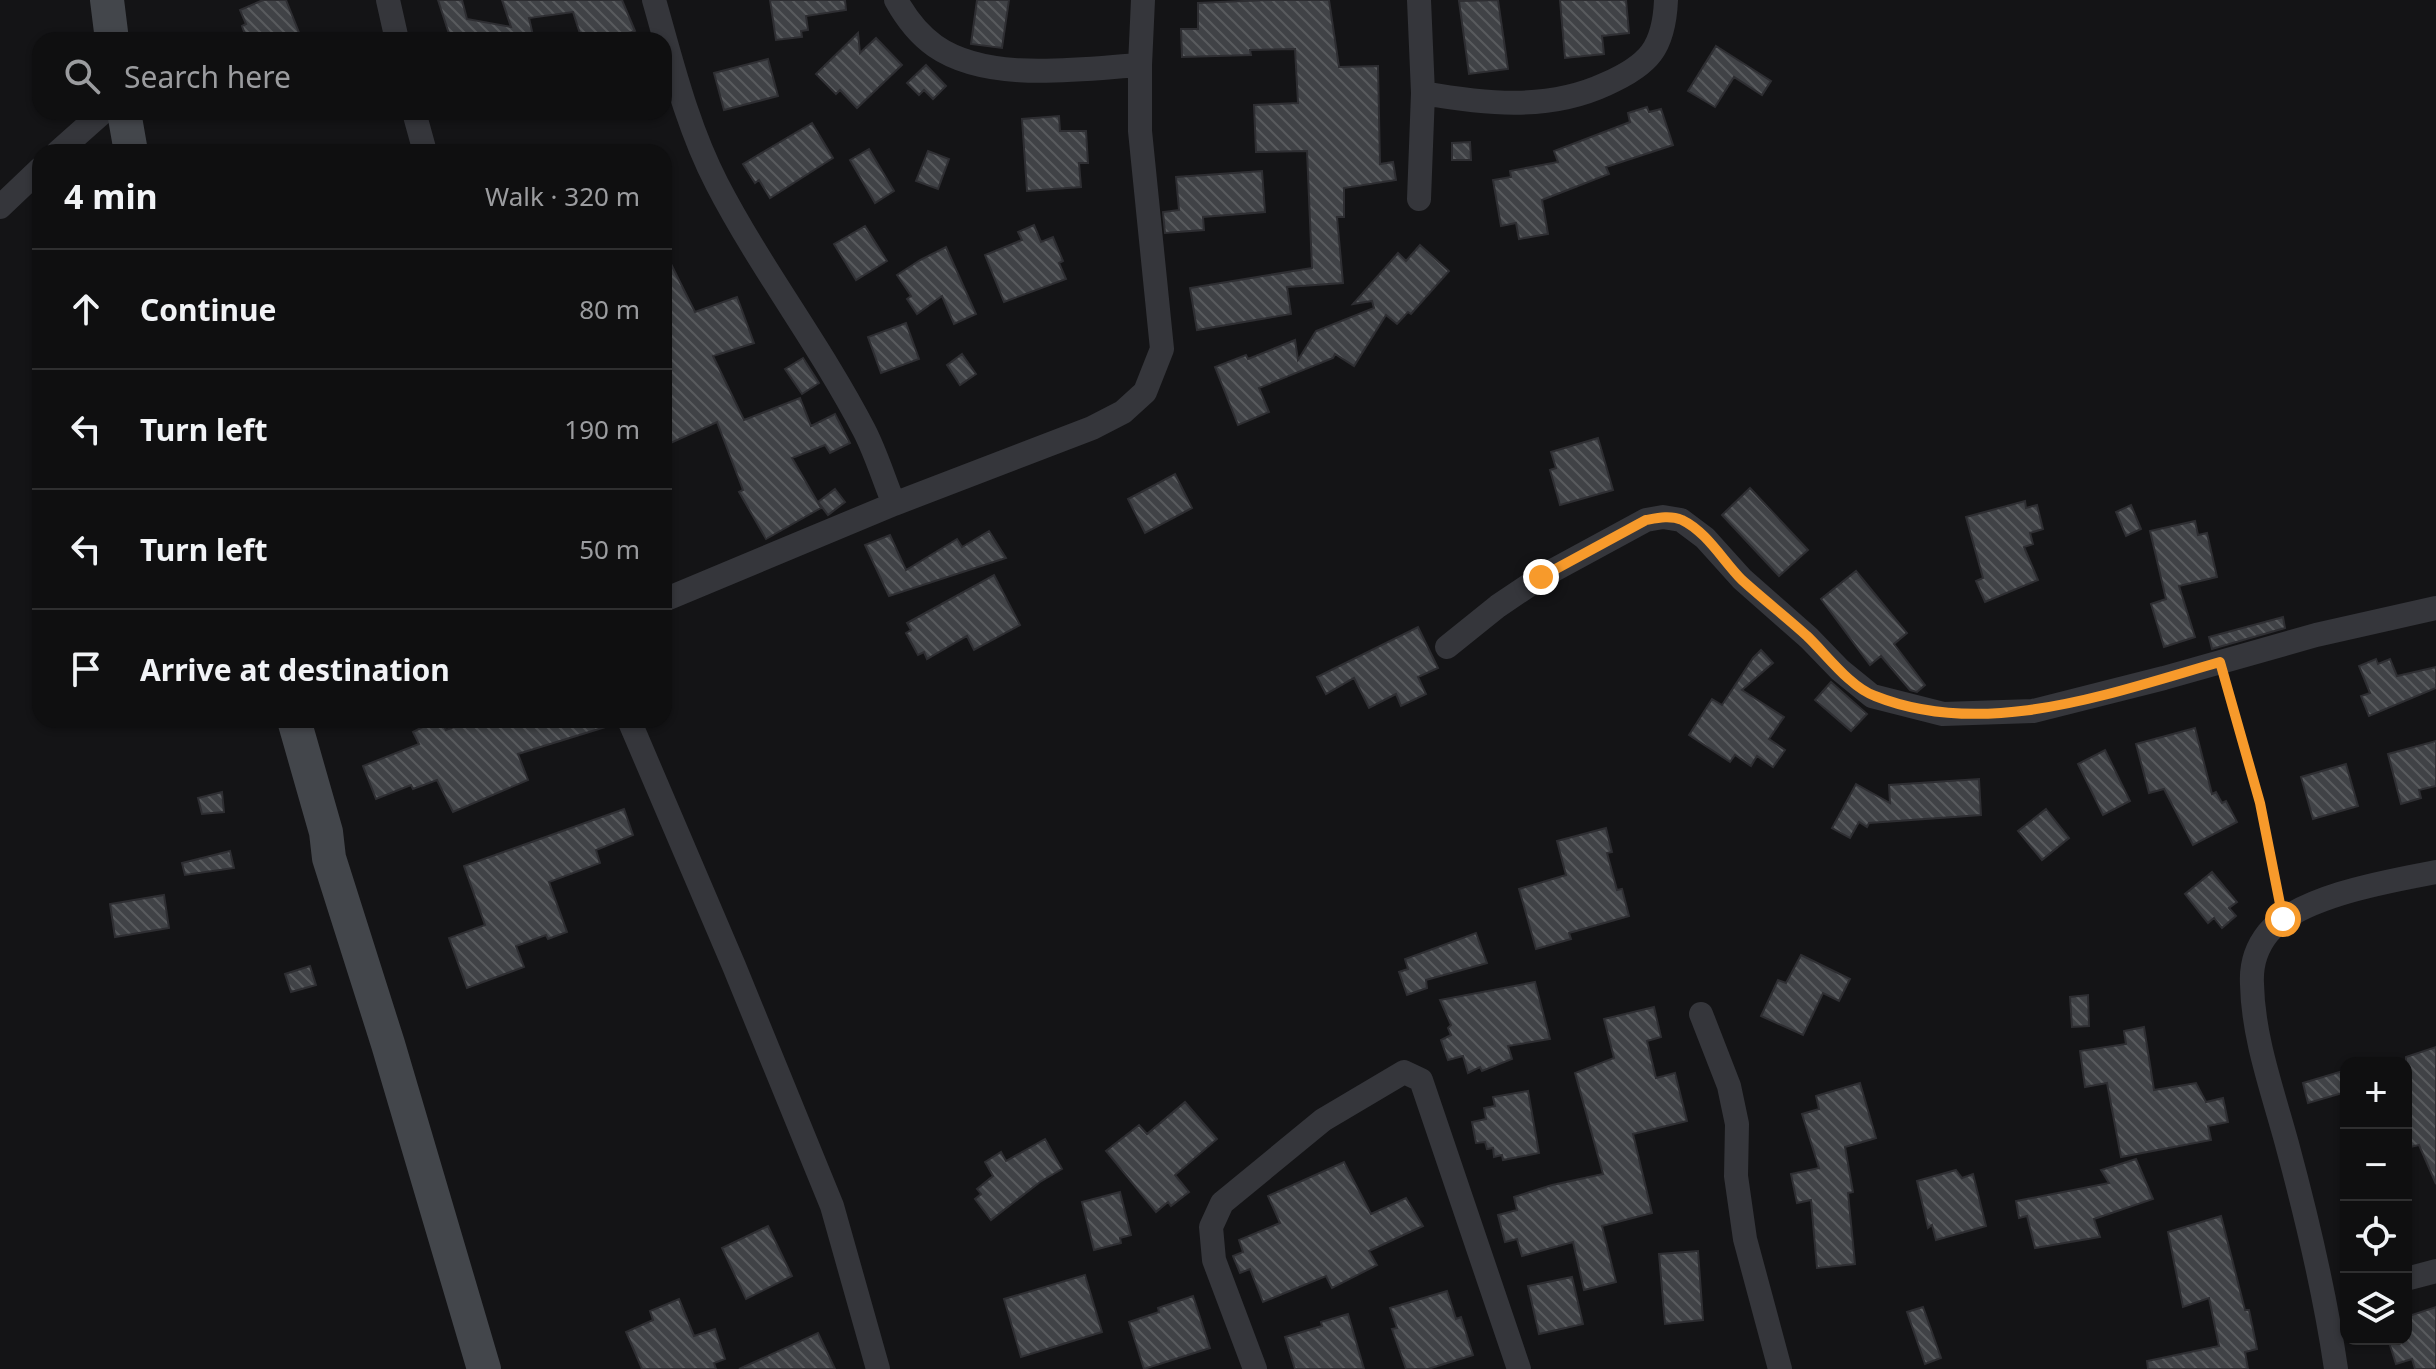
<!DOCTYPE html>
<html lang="en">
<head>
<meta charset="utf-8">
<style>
  :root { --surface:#0f0f10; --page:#1d1d1e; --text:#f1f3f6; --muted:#9b9c9f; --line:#2f2f30 }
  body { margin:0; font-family:"Noto Sans",sans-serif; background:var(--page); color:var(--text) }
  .controls { position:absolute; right:24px; bottom:24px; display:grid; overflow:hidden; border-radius:16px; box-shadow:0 2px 6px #0004 }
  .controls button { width:72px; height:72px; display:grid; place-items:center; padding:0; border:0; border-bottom:2px solid var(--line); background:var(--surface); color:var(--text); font:40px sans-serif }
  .stop { position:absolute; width:24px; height:24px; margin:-18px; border:6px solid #f79a2b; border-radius:50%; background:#fff }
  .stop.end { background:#f79a2b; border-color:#fff; box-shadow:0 2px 8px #0008 }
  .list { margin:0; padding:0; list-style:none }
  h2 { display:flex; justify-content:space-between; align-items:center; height:104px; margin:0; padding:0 32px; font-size:34px }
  h2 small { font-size:26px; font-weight:400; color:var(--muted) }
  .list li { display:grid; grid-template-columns:52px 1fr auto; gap:24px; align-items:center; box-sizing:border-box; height:120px; padding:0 32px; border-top:2px solid var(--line) }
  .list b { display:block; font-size:30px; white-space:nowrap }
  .list em { font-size:26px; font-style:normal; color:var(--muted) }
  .icon { flex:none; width:44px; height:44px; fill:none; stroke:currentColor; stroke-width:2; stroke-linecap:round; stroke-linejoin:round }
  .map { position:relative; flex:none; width:2436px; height:1369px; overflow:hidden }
  .search { position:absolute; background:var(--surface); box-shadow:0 2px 6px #0004; left:32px; top:32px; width:640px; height:88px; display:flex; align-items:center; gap:20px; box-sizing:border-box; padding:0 28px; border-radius:24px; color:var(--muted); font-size:30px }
  .panel { position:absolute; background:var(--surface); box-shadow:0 2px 6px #0004; left:32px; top:144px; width:640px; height:584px; border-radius:24px }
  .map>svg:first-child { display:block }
  .building { fill:url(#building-back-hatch); stroke:#2e2e32; stroke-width:2 }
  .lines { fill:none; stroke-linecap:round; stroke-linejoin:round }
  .path { stroke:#3b3e42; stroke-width:4; stroke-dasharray:4 6; stroke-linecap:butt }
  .street { stroke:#35363b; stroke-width:24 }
  .secondary { stroke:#43464b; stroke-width:34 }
  .route { stroke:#f79a2b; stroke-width:10 }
</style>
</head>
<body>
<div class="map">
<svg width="2436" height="1369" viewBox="0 0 2436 1369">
  <defs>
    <pattern id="building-back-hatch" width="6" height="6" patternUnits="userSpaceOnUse" patternTransform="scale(2)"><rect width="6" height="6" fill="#404246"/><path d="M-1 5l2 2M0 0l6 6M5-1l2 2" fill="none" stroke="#595b5e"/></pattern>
  </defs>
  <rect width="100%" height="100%" fill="#141416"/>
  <!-- building -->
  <path class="building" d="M263,0H286L302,40H247L242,26L246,24L240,10Z
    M438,0H462L467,19L511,27L502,0H622L635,31L607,40H582L573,12L529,18L534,40H451Z
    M770,0H845L846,10L806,16L808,30L801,31L802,37L776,40Z
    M977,0H1009L1002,48L971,44Z
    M1267,0H1329L1339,67L1378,66L1380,164L1393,162L1396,180L1344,188V217H1337L1343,283L1287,287L1291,314L1197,330L1190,288L1312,268L1307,151L1256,152L1254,105L1298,103L1295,49L1250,50L1251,55L1182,57L1181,29H1198V3Z
    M1498,0L1508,69L1469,74L1459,1Z
    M1560,0H1626L1629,33L1602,36L1604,54L1565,58Z
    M858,33L860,53L876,38L902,65L857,108L840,90L836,94L816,74Z
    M1716,46L1771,81L1762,95L1734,77L1715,107L1688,91Z
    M768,59L778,96L724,110L714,73Z
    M926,65L946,86L933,99L924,90L919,95L907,83Z
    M1647,107L1649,112L1661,109L1673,145L1606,167L1609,174L1542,200L1548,234L1519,239L1516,223L1501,226L1493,180L1511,177L1510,171L1558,162L1554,151L1630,122L1628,113Z
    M1059,116L1060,131H1086L1088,163H1079L1081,187L1027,191L1022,119Z
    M812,123L833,158L770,198L759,180L755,183L743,164Z
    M1470,142L1471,160H1452V143Z
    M869,149L894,191L875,203L850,160Z
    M928,151L949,159L938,189L916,181Z
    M1262,171L1265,212L1203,217L1204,230L1165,233L1163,212L1179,210L1176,177Z
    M1034,225L1041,242L1053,237L1063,261L1059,263L1066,279L1004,302L985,255L1022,240L1018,232Z
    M865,226L887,261L856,280L834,244Z
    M1420,245L1449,271L1411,314L1408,312L1397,324L1386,315L1354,366L1335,354L1333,358L1259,388L1269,412L1238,425L1215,367L1246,355L1248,359L1295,340L1298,360L1316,331L1374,308L1372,301L1353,304L1398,253L1406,261Z
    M946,247L976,314L954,324L942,296L917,314L907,299L911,296L897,275L920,260Z
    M664,250L695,312L737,297L754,343L713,356L744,420L800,398L811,426L835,414L850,443L830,453L825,445L792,458L821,508L766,539L739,492L743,490L717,422L664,446Z
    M906,323L919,359L881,373L868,337Z
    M962,354L976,374L960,385L947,365Z
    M803,358L819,383L802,394L785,369Z
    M1598,438L1613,490L1560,505L1550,470L1556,468L1551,452Z
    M1175,474L1192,508L1145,533L1128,499Z
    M1750,488L1808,550L1779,576L1722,515Z
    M835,489L845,502L828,515L818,502Z
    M2025,501L2026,508L2037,505L2043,529L2030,533L2033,544L2024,547L2038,580L1985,602L1976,581L1983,578L1966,517Z
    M2131,505L2141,529L2126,536L2116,512Z
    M2195,521L2198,535L2207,533L2217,577L2179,586L2195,637L2164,647L2151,604L2166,599L2150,531Z
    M989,531L1006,558L889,596L865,545L890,535L906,570L957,539L962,547Z
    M1856,571L1907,633L1894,644L1925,685L1917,692L1910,690L1881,656L1870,665L1821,599Z
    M994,575L1020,625L974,650L967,636L927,659L924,652L918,655L906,633L911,630L907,623Z
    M2283,617L2285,628L2212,649L2209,637Z
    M1418,627L1438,668L1418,677L1426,694L1401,706L1396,694L1369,708L1354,678L1326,694L1317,677Z
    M1761,650L1773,663L1742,690L1784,717L1769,739L1785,750L1773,767L1757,756L1751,766L1735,755L1730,762L1689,735L1712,699L1722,705L1753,658Z
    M2376,659L2378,664L2390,659L2397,676L2436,667V688L2369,716L2361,696L2370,693L2359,666Z
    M1831,682L1867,714L1851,731L1815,700Z
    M436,720H441L446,730L473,720H614L615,724L518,754L528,780L453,812L437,780L413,789L411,785L376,799L363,766L419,744L413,732Z
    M2195,728L2212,794L2216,792L2222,803L2226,801L2237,822L2193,845L2164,789L2149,793L2136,744Z
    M2436,741V786L2419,790L2421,798L2401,804L2388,754Z
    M2105,750L2130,801L2103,815L2078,764Z
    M2346,764L2358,806L2313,819L2301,777Z
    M1979,779L1981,815L1869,823L1867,827L1859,822L1850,838L1832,828L1856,784L1890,803L1889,785Z
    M222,792L224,812L202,814L198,798Z
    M624,809L633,835L596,850L600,863L549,882L567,932L548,939L546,935L516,946L524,967L467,988L449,938L485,925L464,866Z
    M2046,809L2069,838L2042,860L2018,831Z
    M1606,828L1612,852L1607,853L1617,890L1622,889L1629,916L1569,933L1571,939L1536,949L1519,889L1566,875L1557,841Z
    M230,851L234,868L185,875L182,863Z
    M2212,872L2237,902L2229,908L2236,916L2222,928L2214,918L2208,923L2185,894Z
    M164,895L169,928L115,937L110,904Z
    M1476,933L1487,963L1426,980L1427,988L1407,995L1399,972L1408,969L1405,959Z
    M1801,955L1850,979L1839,1001L1823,993L1803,1035L1761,1016L1778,980L1786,983Z
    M310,966L316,985L291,992L285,974Z
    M1535,982L1550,1039L1508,1046L1512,1059L1482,1071L1480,1067L1468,1073L1463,1056L1448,1060L1441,1040L1451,1035L1448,1028L1451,1025L1440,1000Z
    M2088,995L2089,1026L2072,1027L2070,997Z
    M1654,1007L1661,1037L1647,1041L1656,1078L1675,1073L1687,1121L1633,1134L1652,1213L1602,1226L1616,1282L1584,1290L1573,1242L1522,1256L1517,1239L1505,1242L1498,1215L1517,1210L1514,1197L1552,1185L1603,1174L1575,1073L1614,1058L1604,1019Z
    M2144,1027L2154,1090L2196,1083L2206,1102L2223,1098L2228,1122L2208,1126L2211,1140L2121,1157L2107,1083L2085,1087L2080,1051L2126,1044L2124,1031Z
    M2436,1047V1184L2419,1145L2406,1148V1057Z
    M2346,1070V1092L2308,1103L2303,1083Z
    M1860,1083L1876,1138L1845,1147L1853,1192L1848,1193L1855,1264L1817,1268L1811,1200L1797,1203L1791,1174L1819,1168L1802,1114L1819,1109L1816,1096Z
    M1528,1091L1539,1153L1503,1160L1502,1155L1494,1157L1493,1148L1487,1149L1485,1142L1476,1143L1472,1122L1486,1119L1484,1108L1495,1106L1493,1097Z
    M1185,1102L1217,1139L1175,1175L1189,1192L1171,1206L1168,1202L1156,1212L1106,1151L1139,1125L1147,1134Z
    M1045,1139L1062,1169L1040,1182L991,1220L975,1199L981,1194L977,1189L993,1176L985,1162L1001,1152L1006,1161Z
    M2136,1159L2153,1199L2094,1219L2100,1237L2035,1248L2027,1216L2019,1218L2016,1201L2109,1183L2101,1170Z
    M1344,1162L1371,1214L1406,1198L1423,1226L1369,1251L1377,1265L1332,1288L1326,1276L1263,1302L1250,1269L1240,1273L1233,1256L1243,1252L1239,1240L1280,1223L1268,1196Z
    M1956,1170L1962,1178L1973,1174L1986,1226L1936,1240L1932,1225L1928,1228L1917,1181Z
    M1120,1192L1131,1235L1120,1238L1121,1243L1094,1250L1082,1202Z
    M2221,1216L2245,1310H2249L2257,1349L2245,1352L2248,1369H2148L2147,1361L2219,1346L2209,1298L2183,1307L2168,1232Z
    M768,1226L792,1276L746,1299L722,1248Z
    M1698,1251L1703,1320L1665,1324L1659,1254Z
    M1085,1275L1102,1332L1021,1357L1004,1299Z
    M1572,1277L1583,1324L1539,1334L1528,1286Z
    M1447,1291L1456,1319L1461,1317L1473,1355L1428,1369H1406L1392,1329L1397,1328L1390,1308Z
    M1193,1296L1210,1348L1144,1369L1129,1322L1159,1312L1158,1308Z
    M679,1299L694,1336L715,1329L725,1359L714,1363L716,1369H642L626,1332L653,1320L650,1311Z
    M1923,1307L1941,1358L1925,1364L1907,1312Z
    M2436,1307V1369H2415L2412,1359L2396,1364L2388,1339H2406V1317Z
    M1348,1314L1364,1369H1295L1285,1337L1322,1326L1321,1322Z
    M818,1333L835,1369H739Z"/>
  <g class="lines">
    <!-- path -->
    <path class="path" d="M2226,684L2260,803L2279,897"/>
    <!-- street -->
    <path class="street" d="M388,0L397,40
      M654,0C672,63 687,126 717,184C761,269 820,345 864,430C876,453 884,480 894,504
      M896,0C906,18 918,34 935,46C988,83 1079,69 1140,65
      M1423,93C1485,104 1548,111 1606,84C1649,65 1664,48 1666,0
      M414,112L425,152
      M58,152L103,112
      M1419,199L1423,93L1419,0
      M0,207L40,169
      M664,600L894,504L1092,428L1123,412L1145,392L1162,349L1140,131V65L1143,0
      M1447,647L1498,606L1541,577L1646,520L1663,517L1681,520L1705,538L1742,579L1809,638L1840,670L1872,696L1943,714L2033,711L2164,678L2316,635L2436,608
      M629,720L734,966L832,1206L878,1369
      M1701,1014L1729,1086L1737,1124L1736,1176L1745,1239L1780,1369
      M2406,1279L2436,1271
      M1255,1369L1214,1260L1211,1227L1222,1203L1323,1120L1404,1072L1421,1080L1519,1369
      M2336,1369C2325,1293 2307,1218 2287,1144C2273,1092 2253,1038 2252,984C2251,966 2256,948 2268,933C2299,896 2389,881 2436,872"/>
    <!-- secondary -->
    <path class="secondary" d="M107,0L112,40
      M124,112L131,152
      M294,720L326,832L329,858L388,1044L484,1369"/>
  </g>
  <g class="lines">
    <!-- route -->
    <path class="route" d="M1541,577L1646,520C1657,518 1670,515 1682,520C1707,532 1723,561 1742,580C1763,599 1786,617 1807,636C1826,654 1850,687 1875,696C1985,740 2111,693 2220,662L2260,803L2283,919"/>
  </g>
</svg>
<div class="controls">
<button>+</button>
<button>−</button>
<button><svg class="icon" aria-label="locate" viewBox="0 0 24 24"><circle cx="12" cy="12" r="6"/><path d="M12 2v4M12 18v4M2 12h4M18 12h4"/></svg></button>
<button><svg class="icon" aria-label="layers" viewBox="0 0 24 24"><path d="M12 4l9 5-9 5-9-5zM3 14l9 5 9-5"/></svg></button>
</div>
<div class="stop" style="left:2283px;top:919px"></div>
<div class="stop end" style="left:1541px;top:577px"></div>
<div class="search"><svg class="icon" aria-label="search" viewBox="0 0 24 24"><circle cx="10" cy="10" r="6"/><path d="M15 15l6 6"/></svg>Search here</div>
<section class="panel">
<h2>4 min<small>Walk · 320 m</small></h2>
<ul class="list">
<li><svg class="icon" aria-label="ahead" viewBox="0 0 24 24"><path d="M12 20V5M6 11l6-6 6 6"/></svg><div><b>Continue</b></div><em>80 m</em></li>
<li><svg class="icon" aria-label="left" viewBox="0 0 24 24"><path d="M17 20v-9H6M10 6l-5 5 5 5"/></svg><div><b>Turn left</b></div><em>190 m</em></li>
<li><svg class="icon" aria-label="left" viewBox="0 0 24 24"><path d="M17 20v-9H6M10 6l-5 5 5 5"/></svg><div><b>Turn left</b></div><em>50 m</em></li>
<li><svg class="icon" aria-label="arrive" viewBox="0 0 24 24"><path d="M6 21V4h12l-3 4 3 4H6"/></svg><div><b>Arrive at destination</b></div></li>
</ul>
</section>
</div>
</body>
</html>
